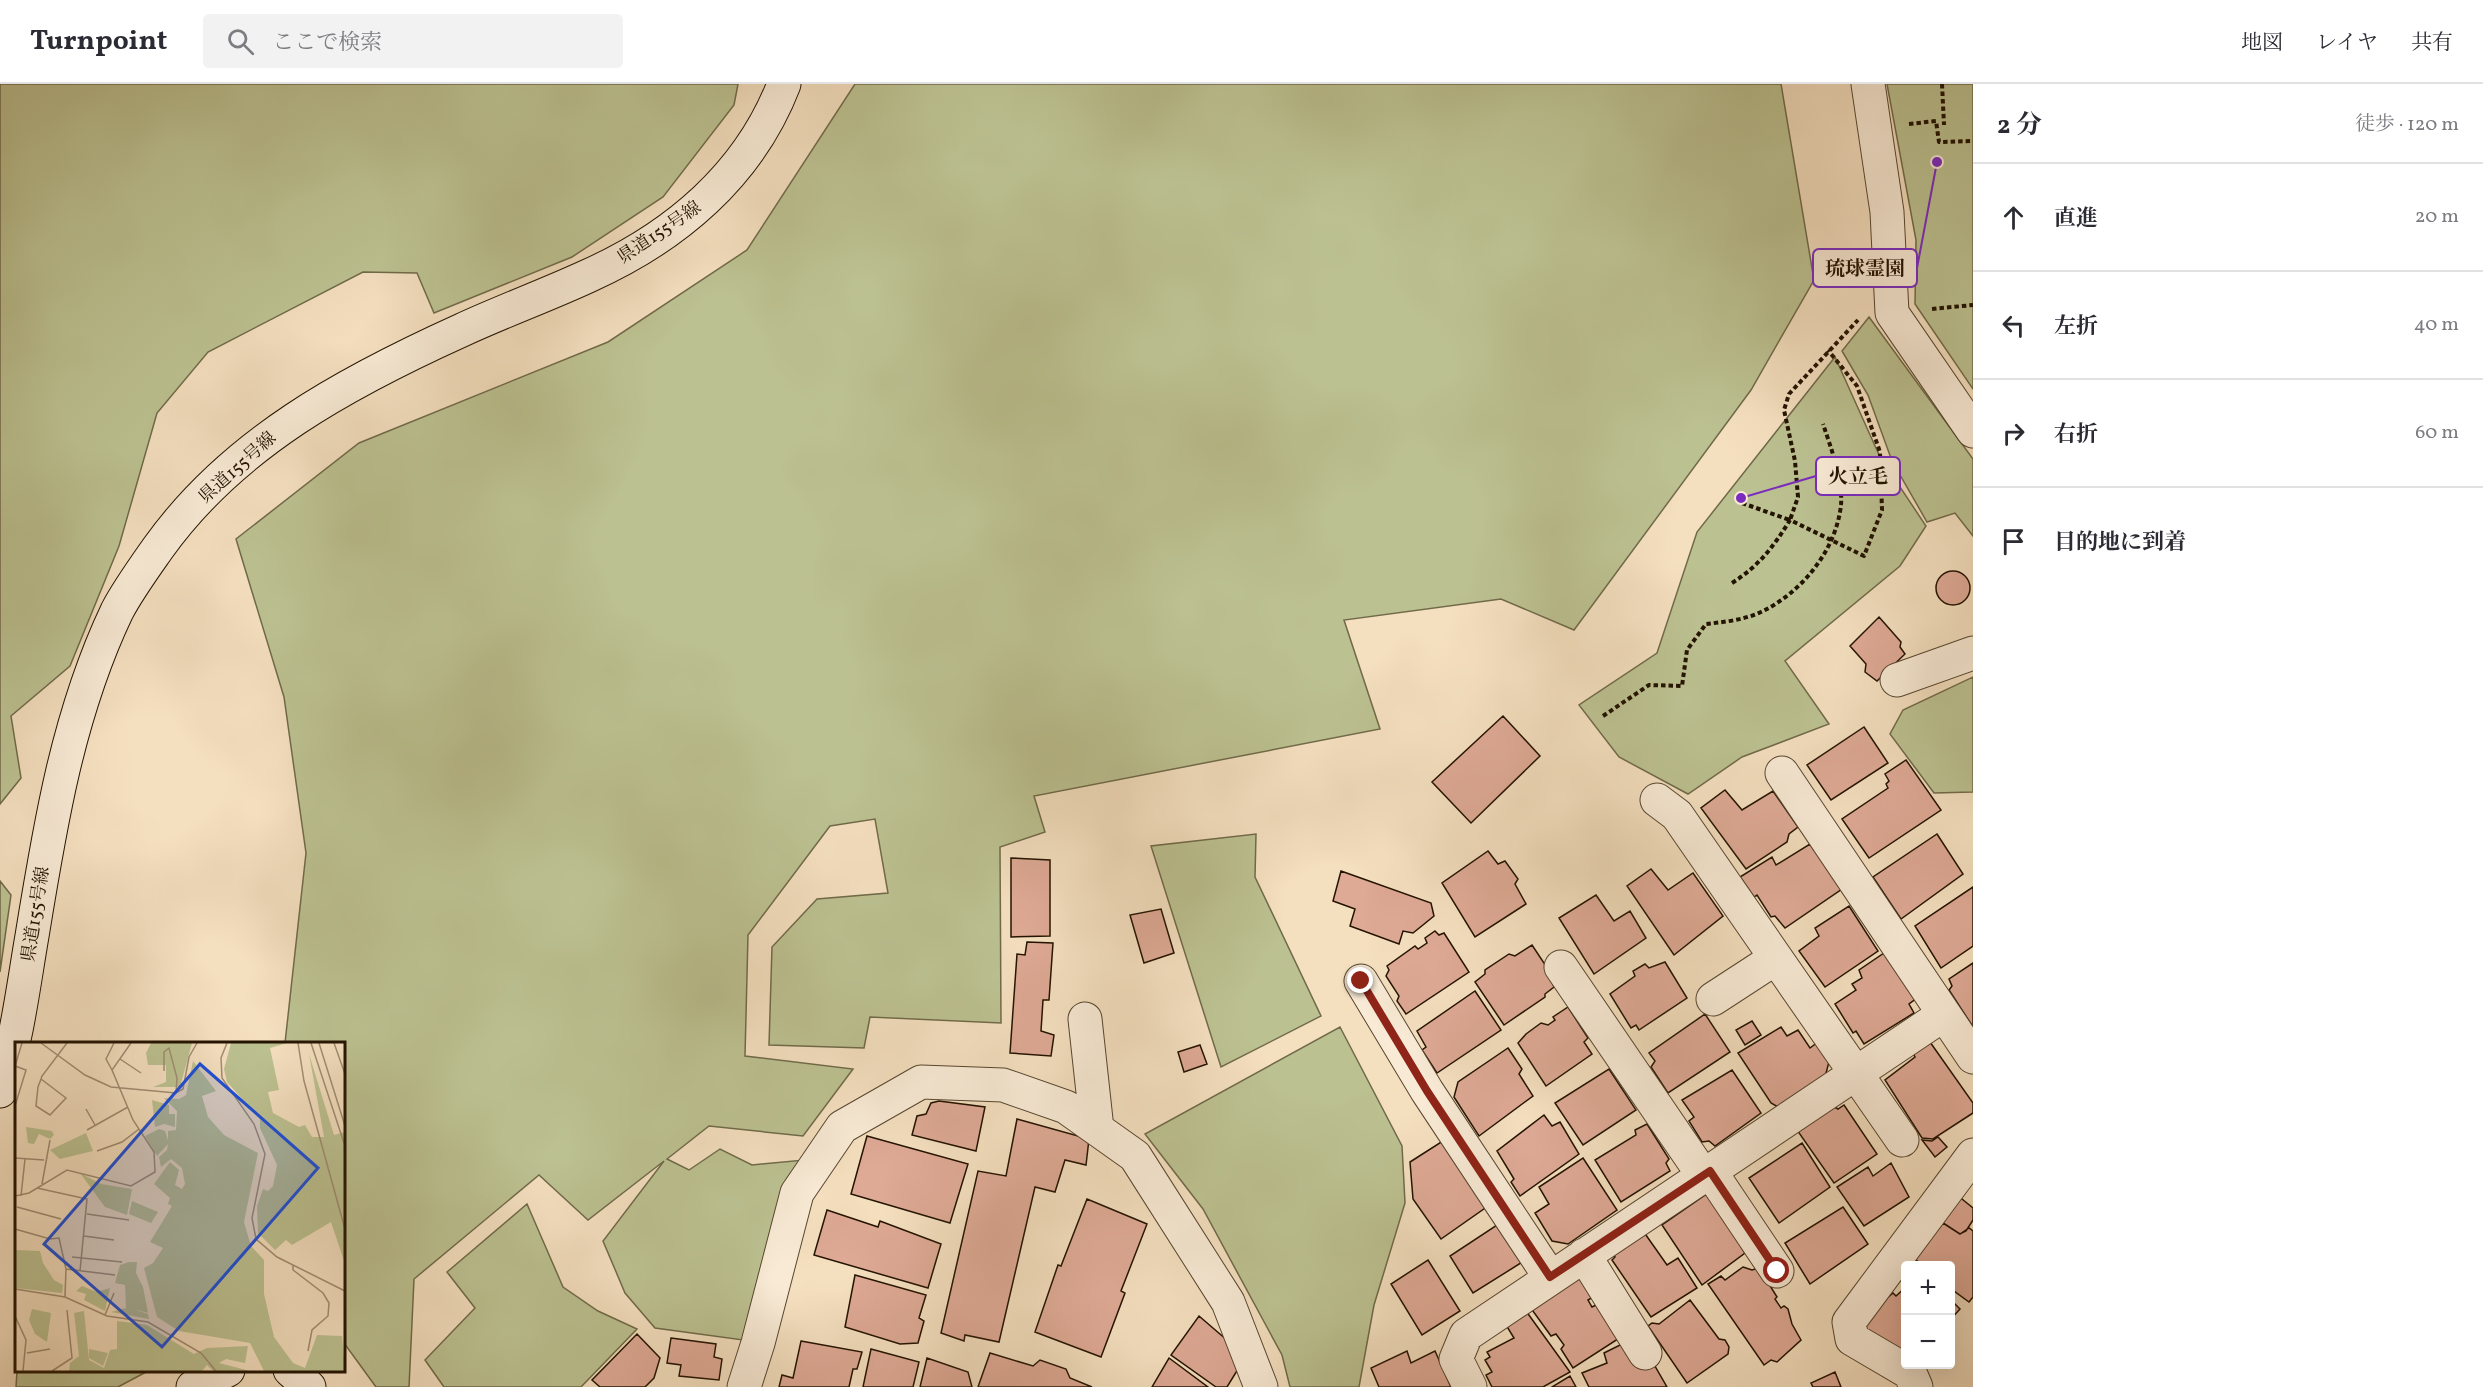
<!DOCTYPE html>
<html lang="ja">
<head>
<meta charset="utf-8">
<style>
  :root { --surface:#fff; --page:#f2f2f3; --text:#2b2b33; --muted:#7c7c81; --line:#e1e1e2 }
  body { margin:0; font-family:Vollkorn,"Noto Serif JP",serif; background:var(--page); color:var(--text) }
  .controls { position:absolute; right:18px; bottom:18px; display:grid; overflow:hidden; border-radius:6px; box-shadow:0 6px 24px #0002 }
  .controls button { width:54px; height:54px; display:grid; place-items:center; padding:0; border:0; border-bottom:2px solid var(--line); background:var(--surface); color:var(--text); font:30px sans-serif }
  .stop { position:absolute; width:18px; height:18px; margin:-14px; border:4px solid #8f2418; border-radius:50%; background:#fff }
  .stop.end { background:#8f2418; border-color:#fff; box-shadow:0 2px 6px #0008 }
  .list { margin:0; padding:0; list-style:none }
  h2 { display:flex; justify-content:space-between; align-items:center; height:78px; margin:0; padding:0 24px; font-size:26px }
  h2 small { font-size:20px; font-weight:400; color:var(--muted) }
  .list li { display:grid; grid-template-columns:39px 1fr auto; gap:18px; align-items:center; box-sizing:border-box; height:108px; padding:0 24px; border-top:2px solid var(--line) }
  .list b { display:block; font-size:22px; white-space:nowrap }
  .list em { font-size:20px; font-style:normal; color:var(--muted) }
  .icon { flex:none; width:33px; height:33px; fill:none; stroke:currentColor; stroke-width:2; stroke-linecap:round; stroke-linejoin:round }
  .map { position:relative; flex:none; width:1973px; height:1303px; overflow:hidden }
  header { display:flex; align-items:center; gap:36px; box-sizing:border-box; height:84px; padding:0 30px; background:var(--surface); border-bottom:2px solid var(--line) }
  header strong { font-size:28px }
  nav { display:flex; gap:33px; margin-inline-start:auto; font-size:21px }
  .search { width:420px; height:54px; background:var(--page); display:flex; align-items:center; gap:15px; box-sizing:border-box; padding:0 21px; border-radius:6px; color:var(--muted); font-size:22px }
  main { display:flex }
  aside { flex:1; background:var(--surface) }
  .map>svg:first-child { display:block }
  .green { fill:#bcc191; stroke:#706a49; stroke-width:1.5 }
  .building { fill:#dea995; stroke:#231301; stroke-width:1.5 }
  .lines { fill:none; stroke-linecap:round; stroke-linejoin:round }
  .street-casing { stroke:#574630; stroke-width:35 }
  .secondary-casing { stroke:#231301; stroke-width:35 }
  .path { stroke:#231301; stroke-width:4; stroke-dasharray:4.5 3; stroke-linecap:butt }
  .street { stroke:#f8ead5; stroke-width:33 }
  .secondary { stroke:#f8ead5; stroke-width:33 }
  .route { stroke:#8f2418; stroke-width:8 }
  .labels { text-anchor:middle; stroke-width:5; stroke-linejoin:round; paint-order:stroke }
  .street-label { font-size:18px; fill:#231301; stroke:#f8ead5 }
  .inset-road { fill:none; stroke:#a08d73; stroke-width:1.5 }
  .view { fill:#1d4ed8; fill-opacity:0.15; stroke:#1d4ed8; stroke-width:3 }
  .inset-edge { fill:none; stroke:#231301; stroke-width:3 }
  .leader { fill:none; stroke:#7b2cbf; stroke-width:2 }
  .callout-dot { fill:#7b2cbf; stroke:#f8ead5; stroke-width:2 }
  .callout { fill:#f8ead5; stroke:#7b2cbf; stroke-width:2 }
  .callout-label { font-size:20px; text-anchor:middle; font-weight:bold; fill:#231301 }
</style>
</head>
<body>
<header>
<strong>Turnpoint</strong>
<div class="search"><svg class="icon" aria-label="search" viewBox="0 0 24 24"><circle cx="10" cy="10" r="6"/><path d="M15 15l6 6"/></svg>ここで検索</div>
<nav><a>地図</a><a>レイヤ</a><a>共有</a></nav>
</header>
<main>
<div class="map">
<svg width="1973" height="1303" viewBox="0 0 1973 1303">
  <rect width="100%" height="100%" fill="#f4dfbf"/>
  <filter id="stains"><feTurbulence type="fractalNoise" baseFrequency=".00333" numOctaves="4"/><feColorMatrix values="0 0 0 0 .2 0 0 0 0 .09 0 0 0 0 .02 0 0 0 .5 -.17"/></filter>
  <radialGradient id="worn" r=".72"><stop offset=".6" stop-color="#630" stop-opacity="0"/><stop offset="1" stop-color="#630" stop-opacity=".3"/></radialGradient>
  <!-- green -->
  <path class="green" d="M0,0H738L734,21L663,113L572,173L434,229L417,189L363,188L208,268L157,329L119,462L70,582L11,632L21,694L0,720Z
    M855,0H1781L1814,196L1751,306L1574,546L1501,515L1344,536L1380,645L1034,712L1045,748L1000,763L1001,939L870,933L864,964L769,961L772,863L817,815L888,809L875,735L830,742L748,851L745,972L853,985L803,1052L709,1042L667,1075L689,1086L720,1065L752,1081L804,1076L743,1256L655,1244L625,1209L603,1157L664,1077L588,1136L539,1091L414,1195L409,1303H376L344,1259V960L285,959L306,769L284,613L236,455L359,359L608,258L747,166Z
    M1887,0H1973V305L1915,220L1916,156Z
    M1869,233L1973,375V452L1955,429L1927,438L1892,377L1868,311L1842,267Z
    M1835,273L1880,373L1926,442L1900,482L1785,577L1829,640L1742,673L1688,710L1619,673L1579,621L1657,569L1697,448Z
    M1973,593V708L1934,709L1890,650L1903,626Z
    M1256,750L1255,793L1321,932L1221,983L1151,762Z
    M0,797L11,811L0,888Z
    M1340,943L1402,1062L1405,1119L1374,1221L1359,1303H1290L1282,1271L1203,1125L1145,1050Z
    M527,1120L563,1203L598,1227L637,1245L581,1303H444L425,1276L475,1224L447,1188Z
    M17,1287V1286L148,1287L118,1303H16Z"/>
  <!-- building -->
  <path class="building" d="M1936 504a17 17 0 1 1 34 0a17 17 0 1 1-34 0Z
    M1879,533L1901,558L1900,563L1905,570L1877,597L1865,588L1866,580L1850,562Z
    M1503,632L1540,672L1471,739L1432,698Z
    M1864,643L1888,679L1831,716L1807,681Z
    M1906,676L1941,726L1869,774L1842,735L1888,704L1886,700L1889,697L1885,690Z
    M1725,706L1742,726L1773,707L1798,743L1789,750L1787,758L1746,785L1701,724Z
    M1937,750L1963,790L1901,835L1873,793Z
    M1810,760L1842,805L1785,844L1775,832L1771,833L1757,811L1754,813L1740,793L1772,773L1776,781Z
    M1488,767L1498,780L1505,777L1518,795L1515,800L1526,820L1475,853L1442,799Z
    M1011,774L1050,776V852L1011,853Z
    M1651,785L1668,806L1693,789L1723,832L1674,871L1627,802Z
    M1341,787L1431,819L1434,832L1413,849L1403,847L1399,860L1350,842L1355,825L1333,817Z
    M1973,803V862L1941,884L1915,842Z
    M1596,811L1614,837L1630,827L1646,854L1594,890L1559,834Z
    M1849,822L1878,867L1825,903L1799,867L1819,852L1815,844Z
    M1161,825L1174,869L1144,879L1130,831Z
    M1435,847L1439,851L1444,849L1469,888L1406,930L1397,917L1399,912L1386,892L1389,886L1387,882L1415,862L1418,865L1427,859L1425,854Z
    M1027,858L1053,859L1049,916H1043L1041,947L1054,951L1051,972L1010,969L1017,870L1025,871Z
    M1532,861L1546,882L1554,903L1545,910V913L1504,941L1475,898L1485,890V886L1509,870L1515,872Z
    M1887,867L1917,914L1909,920L1914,929L1864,960L1856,947L1853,949L1835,920L1856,906L1852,900L1862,894L1859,886Z
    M1665,878L1687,914L1639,946L1636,941L1631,944L1610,910L1635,892L1633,887L1645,880L1649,884Z
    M1973,879V943L1949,906L1952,902L1949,895Z
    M1475,907L1501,946L1437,989L1422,966L1426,963L1417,947Z
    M1568,923L1588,954L1584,958L1592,970L1546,1002L1518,959L1526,950L1541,939L1548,941L1555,936L1553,933Z
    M1705,930L1730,968L1668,1009L1651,983L1655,977L1649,969Z
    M1752,937L1761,951L1745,961L1736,946Z
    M1781,943L1787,952L1798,946L1810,964L1818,958L1830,974L1825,993L1778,1023L1771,1019L1738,969Z
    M1930,958L1973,1019V1029L1933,1055L1922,1054L1885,996L1915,973L1912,967Z
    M1200,961L1207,980L1184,988L1178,968Z
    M1508,964L1522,985L1519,990L1533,1012L1479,1052L1454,1013L1458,998Z
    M1609,985L1636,1026L1583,1061L1555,1019Z
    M1732,986L1761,1029L1715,1062L1709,1057L1702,1058L1689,1037L1694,1033L1682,1016Z
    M939,1017L985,1023L976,1067L912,1051L917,1032L926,1030L931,1019Z
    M1844,1021L1877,1070L1834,1099L1797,1046L1833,1022L1838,1025Z
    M1544,1031L1552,1042L1560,1038L1579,1070L1520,1112L1511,1098L1514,1095L1497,1067Z
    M1017,1035L1089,1055L1086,1081L1065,1076L1055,1108L1035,1103L999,1258L965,1251L964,1257L941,1249L978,1087L1006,1092Z
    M1647,1040L1669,1075L1666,1079L1670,1087L1621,1118L1595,1076L1636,1051L1635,1046Z
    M867,1052L968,1080L950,1139L851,1110Z
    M1449,1053L1488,1122L1441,1155L1413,1115L1410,1078Z
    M1938,1053L1947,1063L1935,1073L1922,1056L1932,1057Z
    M1802,1059L1830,1103L1779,1139L1749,1094Z
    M1583,1074L1617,1126L1568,1160L1552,1157L1535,1129L1549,1120L1539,1103Z
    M1891,1079L1909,1113L1864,1142L1837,1103L1868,1083L1873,1092Z
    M1711,1107L1745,1161L1742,1164L1745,1169L1702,1201L1662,1141Z
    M1957,1111L1973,1124V1136L1966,1147L1960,1150L1937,1135Z
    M1087,1115L1147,1140L1121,1207L1125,1209L1101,1273L1035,1248L1058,1181L1061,1182Z
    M1843,1123L1868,1160L1810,1200L1785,1159Z
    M827,1126L878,1143L880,1137L941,1160L928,1204L814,1171Z
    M1500,1139L1524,1177L1473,1209L1450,1172Z
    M1943,1139L1960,1150L1969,1144L1973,1147V1213L1969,1218L1950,1204V1182H1923L1914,1174Z
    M1641,1144L1667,1181L1678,1174L1697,1204L1651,1233L1612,1176L1615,1173L1610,1165Z
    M1428,1176L1460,1227L1422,1251L1391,1200Z
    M1743,1183L1752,1186L1759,1184L1777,1213L1775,1215L1781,1224L1784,1222L1788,1225L1792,1240L1801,1256L1777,1278L1771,1276L1764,1281L1708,1200L1721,1192L1725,1196Z
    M1581,1187L1596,1211L1588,1216L1592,1223L1600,1219L1621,1253L1573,1284L1561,1265L1564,1261L1556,1250L1551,1252L1530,1223Z
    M855,1191L926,1211L919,1234L924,1237L918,1259L900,1260L845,1243Z
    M1906,1203V1269L1866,1247L1865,1232L1882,1211L1887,1214L1893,1209L1896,1212Z
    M1950,1215L1960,1225L1950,1236Z
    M1690,1216L1719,1255L1725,1256L1729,1263L1728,1270L1687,1299L1648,1242L1652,1239L1659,1240Z
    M1526,1227L1570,1288L1543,1303H1492L1486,1291L1492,1288L1485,1276L1490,1273L1487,1268L1514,1254L1506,1241Z
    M1199,1232L1228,1257L1243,1277L1227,1303H1216L1171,1271Z
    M637,1250L660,1274L654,1294L645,1303H600L592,1296Z
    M671,1254L716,1260L714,1273L722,1275L719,1296L679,1292L681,1281L667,1279Z
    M801,1257L862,1268L857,1285H853L849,1303H779L782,1291L793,1294Z
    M1626,1258L1648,1270L1667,1303H1589L1582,1289L1607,1279L1604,1269Z
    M871,1265L919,1278L913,1303H863Z
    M1407,1267L1411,1279L1435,1267L1451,1303H1379L1371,1284Z
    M990,1269L1033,1282L1040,1276L1066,1285L1070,1294L1092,1303H978Z
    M927,1274L968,1288L972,1303H920Z
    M1169,1274L1208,1303H1152Z
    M1835,1288L1841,1303H1813L1811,1299Z
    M1570,1292L1576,1303H1552Z"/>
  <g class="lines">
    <defs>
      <path id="street" d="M1868,0L1887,128L1892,229L1973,347
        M1897,596L1973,569
        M1782,689L1973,973
        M1657,716L1677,731L1902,1056
        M1561,883L1703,1091
        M1361,897L1427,1007L1550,1193
        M1713,915L1776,874
        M1085,935L1097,1045
        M1710,1087L1777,1187
        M1584,1171L1645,1269
        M744,1303L758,1259L797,1109L842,1043L921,998L1003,1001L1066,1023L1135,1072L1228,1218L1261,1303
        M1470,1303L1456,1275L1466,1251L1943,931
        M1916,1303L1910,1289L1852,1255L1849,1238L1973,1071"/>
      <path id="secondary" d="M0,1007C17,957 23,904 32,852C50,741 68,630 117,527C128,506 144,484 158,464C233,359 347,298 462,246C503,227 547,211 588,192C675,153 749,91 784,0
        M290,1286L309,1303
        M193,1303L228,1286"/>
    </defs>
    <!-- street casing -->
    <use href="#street" class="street-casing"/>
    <!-- secondary casing -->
    <use href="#secondary" class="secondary-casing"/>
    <!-- path -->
    <path class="path" d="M1942,0L1944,41
      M1909,40L1936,37L1939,58L1973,57
      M1932,225L1973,221
      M1742,419L1790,436L1798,413L1795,377L1784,326L1789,310L1858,236
      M1732,499C1759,482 1774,462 1790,436L1864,472L1882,426L1880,368L1857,302L1828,266
      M1603,632L1649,601L1682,602L1687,566L1706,540C1724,538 1744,536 1761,528C1801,509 1836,467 1841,421C1843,396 1831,364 1823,340"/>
    <!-- street -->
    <use href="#street" class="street"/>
    <!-- secondary -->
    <use href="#secondary" class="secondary"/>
  </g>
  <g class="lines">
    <!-- route -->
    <path class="route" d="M1361,897L1427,1007L1550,1193L1710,1087L1777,1187"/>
  </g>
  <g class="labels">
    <!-- street labels -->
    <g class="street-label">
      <text transform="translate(659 148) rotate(-34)" y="6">県道155号線</text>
      <text transform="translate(237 383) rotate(-42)" y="6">県道155号線</text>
      <text transform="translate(35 830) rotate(-81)" y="6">県道155号線</text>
    </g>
  </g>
  <!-- overview -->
  <g transform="translate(15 958)">
    <rect width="330" height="330" fill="#f4dfbf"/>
    <path d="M136,1H177L165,45H138L151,40V23H133L131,11ZM216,1H272L255,6L264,48L253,50L258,71L284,85L290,83L297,95H309L294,12L319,93L330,90V222L316,180L277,203L271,198L260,208L243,191L242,164L248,147L253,149L258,144L262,123L245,86V77L212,40L209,27ZM178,19L201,49L187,54L193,75L209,93L243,111L229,180L236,204L249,218V252L259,295L278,321L290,326L302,293L327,294L330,329H249L235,301L164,289L142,275L129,226L138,221L148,206L135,200L157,164L153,162L155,156L139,142L155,120L164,128L160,143L167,147L170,142L167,126L156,117L146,125L144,115L152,108L153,102L142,114L130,94L144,87L150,89L153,98V89L161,88L162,69L149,56L164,57L171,53ZM137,58L154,63V72H160V85L149,82L140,85ZM11,85L37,89L39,93L35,97L24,92L19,102L13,101ZM71,91L78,109L45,117L35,108ZM65,131L86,142L117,147L112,173L90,165ZM117,159L143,170L136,181L114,172ZM0,208L25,209L28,221L39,238L48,243L47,251L0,246ZM114,220H122L121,231L128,245L133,271L118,267L133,272L134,277L96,270L111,266L110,243L100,241L105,223ZM67,244L82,250L95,246L90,269L69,258L71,252L61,249ZM17,267L36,271L32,300L20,292L14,278ZM69,269L74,318L89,326L95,308L102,307V279L132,283L179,312L192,306L233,304L230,321L211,317L204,321L235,329H198L192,323L187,329H54L55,321L64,314L59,271ZM74,307L93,311L88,324L74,316Z" fill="#bcc191"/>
    <path class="inset-road" d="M26,1L70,33L96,45L161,51L168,47L174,15L182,1M212,1L206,16L207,36L239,82L250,112L237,176L241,197L262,215L330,249M283,1L289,39L330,187M296,1L330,104M304,1L330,84M319,1L330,32M105,17L126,31M0,24L11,28L0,64M0,24L7,1M97,28L91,17L99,1M149,29V10L154,6L162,36L161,51M26,37L51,56L35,73L21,64L23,45L26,37L27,34L52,1M71,67L80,83M72,88L113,65M82,109L107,100L124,87M0,116L29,118M27,142L35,98M22,146L72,157L65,229M0,154L14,151L52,128L116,144L140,130L139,110L118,78L97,28L116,1M6,154L10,117M2,165L46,177M72,172L114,178M0,173V154M0,187L35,197L44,196L51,227L100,233M69,194L99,198M57,215L107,220M278,223V228L308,251L314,261L313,274L297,288L293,309M0,247L50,255L92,274L133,280L186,311L201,329M50,255L51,227M90,273L99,251M0,274L11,298L8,329M12,311L35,307M37,329L57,316L52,268"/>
    <path class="view" d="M185,22L303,126L147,305L29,202Z"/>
    <rect width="330" height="330" class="inset-edge"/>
  </g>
  <!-- callouts -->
  <path class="leader" d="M1937 78L1917 184M1741 414L1816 392"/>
  <g class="callout-dot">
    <circle cx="1937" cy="78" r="6"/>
    <circle cx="1741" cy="414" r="6"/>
  </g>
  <g class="callout">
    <rect x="1813" y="165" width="104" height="38" rx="6"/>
    <rect x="1816" y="373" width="84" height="38" rx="6"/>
  </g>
  <g class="callout-label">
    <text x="1865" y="191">琉球霊園</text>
    <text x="1858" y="399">火立毛</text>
  </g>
  <rect width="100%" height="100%" filter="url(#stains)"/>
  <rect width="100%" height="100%" fill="url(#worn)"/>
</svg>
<div class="controls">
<button>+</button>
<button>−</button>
</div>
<div class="stop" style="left:1777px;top:1187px"></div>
<div class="stop end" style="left:1361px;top:897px"></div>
</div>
<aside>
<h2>2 分<small>徒歩 · 120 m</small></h2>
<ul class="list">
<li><svg class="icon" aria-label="ahead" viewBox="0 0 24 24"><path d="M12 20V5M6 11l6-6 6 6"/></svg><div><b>直進</b></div><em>20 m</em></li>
<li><svg class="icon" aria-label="left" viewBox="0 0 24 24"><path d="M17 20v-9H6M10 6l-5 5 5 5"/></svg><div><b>左折</b></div><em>40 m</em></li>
<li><svg class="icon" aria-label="right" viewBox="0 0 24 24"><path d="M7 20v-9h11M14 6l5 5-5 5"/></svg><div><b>右折</b></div><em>60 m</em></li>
<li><svg class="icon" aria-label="arrive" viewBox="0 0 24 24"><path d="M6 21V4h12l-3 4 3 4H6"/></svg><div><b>目的地に到着</b></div></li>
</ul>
</aside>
</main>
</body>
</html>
